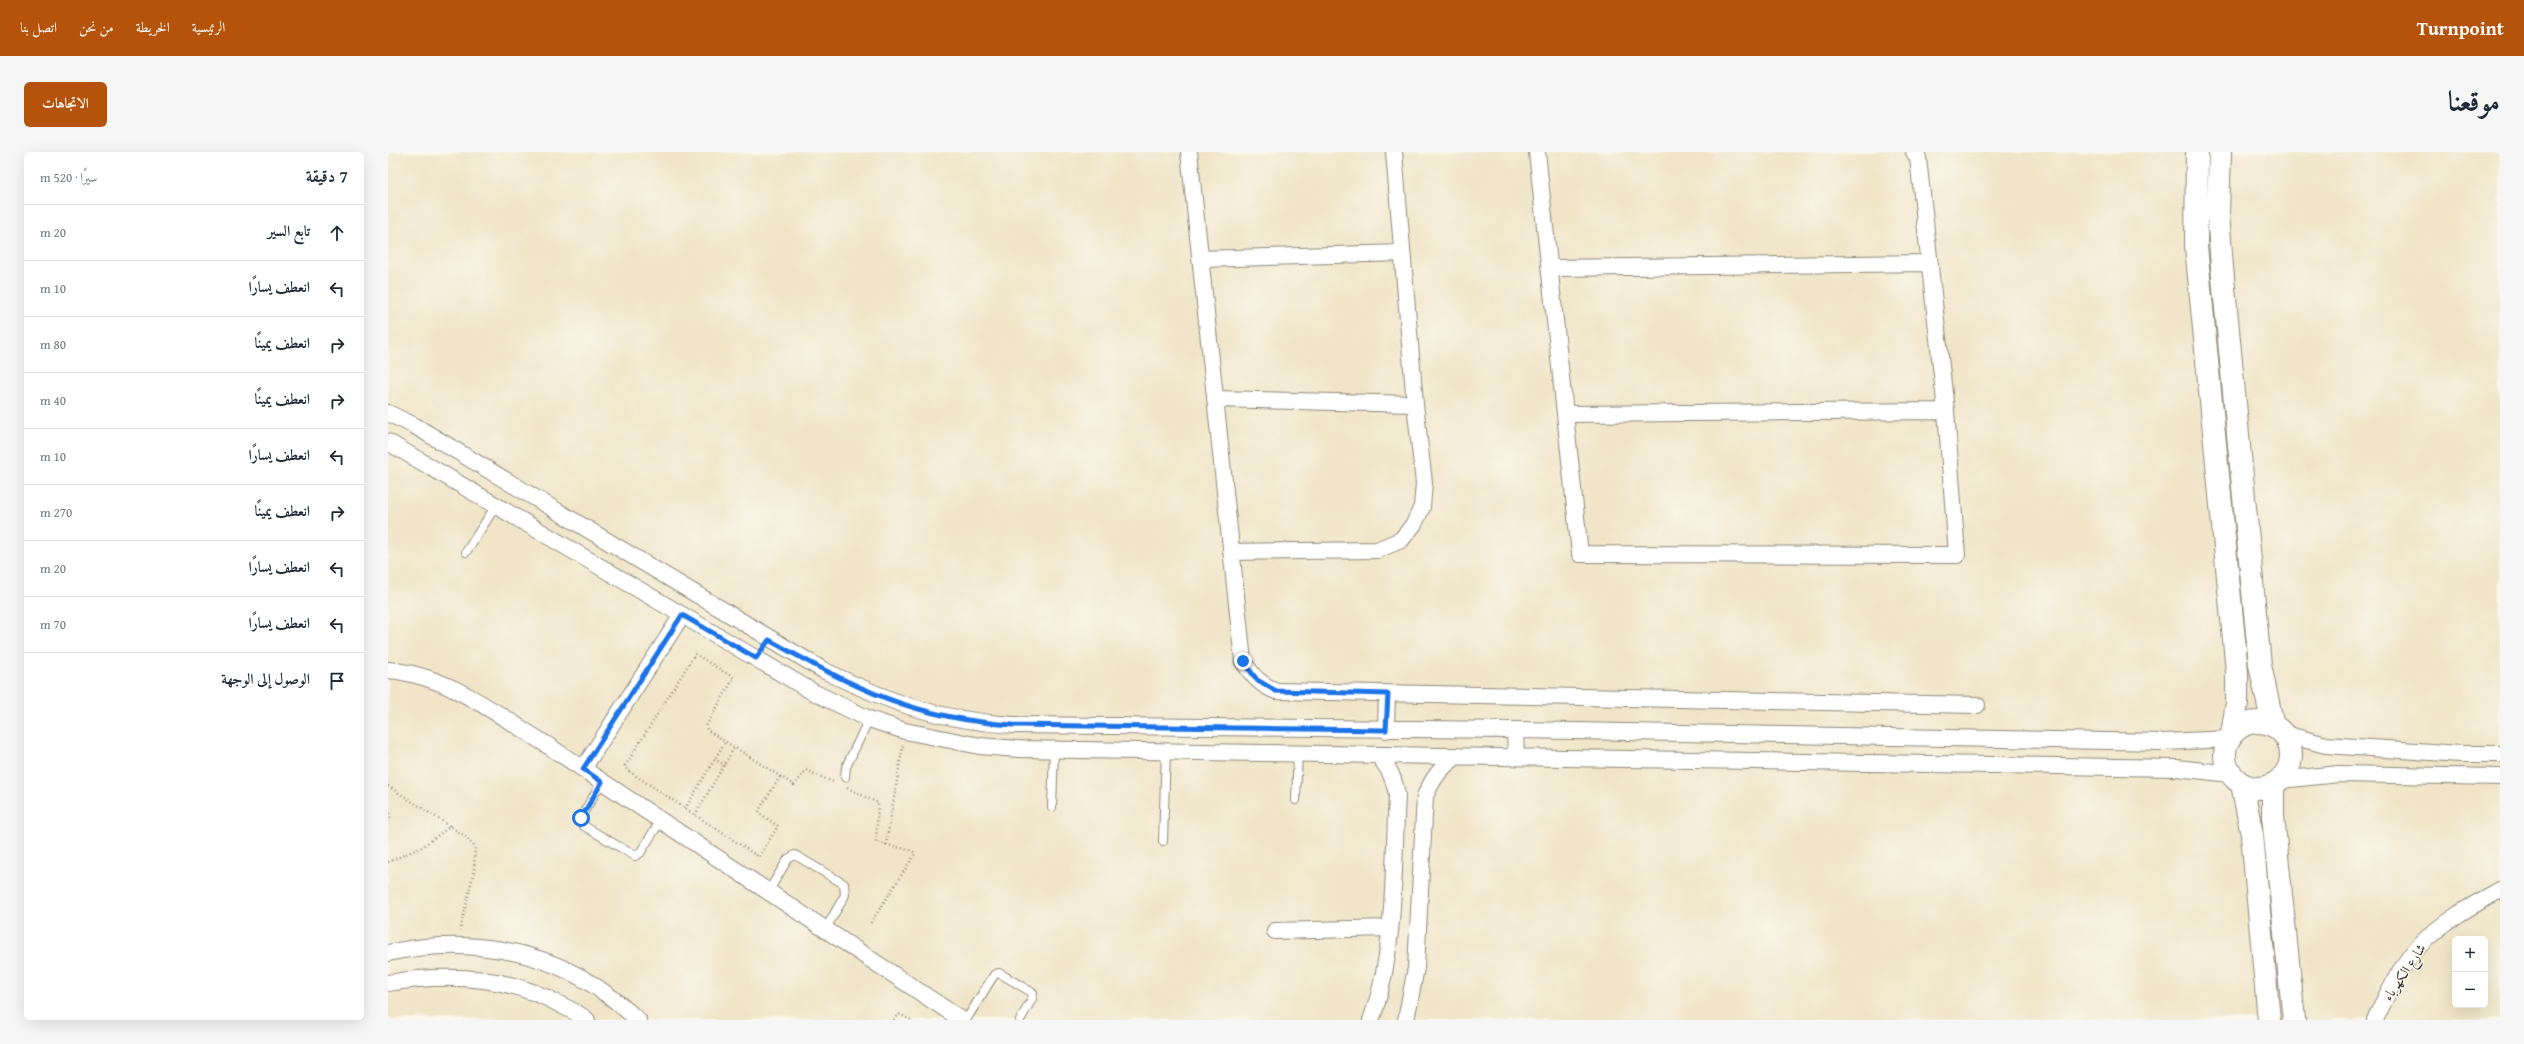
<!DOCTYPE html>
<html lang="ar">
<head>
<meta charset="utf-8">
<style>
  :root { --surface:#fff; --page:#f6f6f7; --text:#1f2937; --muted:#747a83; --line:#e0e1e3; --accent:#b45309 }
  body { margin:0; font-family:"Gentium Book Plus",Amiri,serif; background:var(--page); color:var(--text); direction:rtl }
  .controls { position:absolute; right:12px; bottom:12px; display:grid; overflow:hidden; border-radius:6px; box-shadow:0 4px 16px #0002 }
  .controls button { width:36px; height:36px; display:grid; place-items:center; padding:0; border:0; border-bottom:1px solid var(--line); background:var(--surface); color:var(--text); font:20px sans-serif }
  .stop { position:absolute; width:12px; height:12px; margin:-9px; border:3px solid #1a73e8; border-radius:50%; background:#fff }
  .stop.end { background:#1a73e8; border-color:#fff; box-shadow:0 1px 4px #0008 }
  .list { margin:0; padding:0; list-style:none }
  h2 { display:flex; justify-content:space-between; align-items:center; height:52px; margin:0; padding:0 16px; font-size:17px }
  h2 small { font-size:13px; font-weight:400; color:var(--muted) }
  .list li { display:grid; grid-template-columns:26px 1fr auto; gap:12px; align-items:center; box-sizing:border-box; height:56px; padding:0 16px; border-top:1px solid var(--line) }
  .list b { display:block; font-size:15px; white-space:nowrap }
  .list em { font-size:13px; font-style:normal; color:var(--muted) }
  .icon { flex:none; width:22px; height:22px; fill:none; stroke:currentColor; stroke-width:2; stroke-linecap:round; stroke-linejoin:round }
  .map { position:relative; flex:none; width:2112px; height:868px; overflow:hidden; direction:ltr; border-radius:6px }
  header { display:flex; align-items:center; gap:24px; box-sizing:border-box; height:56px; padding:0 20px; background:var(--accent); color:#fff }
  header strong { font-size:19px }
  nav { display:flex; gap:22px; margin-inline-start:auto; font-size:14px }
  .intro { display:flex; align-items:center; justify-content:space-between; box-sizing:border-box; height:96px; padding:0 24px }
  h1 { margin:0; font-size:28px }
  .button { padding:10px 18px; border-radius:6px; background:var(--accent); color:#fff; font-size:14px; font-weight:700 }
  main { display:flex; gap:24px; padding:0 24px }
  aside { flex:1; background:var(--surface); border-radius:6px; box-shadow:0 4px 16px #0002 }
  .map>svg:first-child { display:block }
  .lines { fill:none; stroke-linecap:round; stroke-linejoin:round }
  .lane-casing { stroke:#8e887a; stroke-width:10 }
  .street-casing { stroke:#8e887a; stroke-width:18 }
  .secondary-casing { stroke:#8e887a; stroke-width:24 }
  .path { stroke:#8e887a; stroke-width:2.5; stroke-dasharray:1 3; stroke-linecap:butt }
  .lane { stroke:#fff; stroke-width:8 }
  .street { stroke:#fff; stroke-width:16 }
  .secondary { stroke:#fff; stroke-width:22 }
  .route { stroke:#1a73e8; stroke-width:5 }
  .labels { text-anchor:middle; stroke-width:3; stroke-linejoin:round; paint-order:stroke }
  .street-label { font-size:14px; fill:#2b2b2b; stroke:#fbf7ec }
</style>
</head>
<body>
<header>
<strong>Turnpoint</strong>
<nav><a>الرئيسية</a><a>الخريطة</a><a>من نحن</a><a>اتصل بنا</a></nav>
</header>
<div class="intro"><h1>موقعنا</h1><a class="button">الاتجاهات</a></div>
<main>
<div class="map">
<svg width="2112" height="868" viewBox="0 0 2112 868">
  <rect width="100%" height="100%" fill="#fbf7ec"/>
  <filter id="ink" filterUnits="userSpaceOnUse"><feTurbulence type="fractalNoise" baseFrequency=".025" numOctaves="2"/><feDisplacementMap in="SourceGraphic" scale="8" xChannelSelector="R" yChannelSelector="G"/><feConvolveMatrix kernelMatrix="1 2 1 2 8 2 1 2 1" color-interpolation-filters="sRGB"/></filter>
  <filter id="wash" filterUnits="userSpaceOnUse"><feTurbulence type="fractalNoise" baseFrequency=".012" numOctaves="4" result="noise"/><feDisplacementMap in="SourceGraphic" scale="16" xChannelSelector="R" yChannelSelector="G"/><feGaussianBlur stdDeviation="0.9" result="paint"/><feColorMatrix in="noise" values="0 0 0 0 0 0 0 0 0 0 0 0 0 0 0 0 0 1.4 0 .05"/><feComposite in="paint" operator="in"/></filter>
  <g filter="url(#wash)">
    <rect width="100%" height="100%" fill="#f0e5c8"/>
  </g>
  <g filter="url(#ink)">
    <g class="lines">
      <defs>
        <path id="lane" d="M78,400L109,352
          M457,625L458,615L481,567
          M214,630L194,663L196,674L247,704L252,701L273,668
          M908,648L910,601
          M664,655L666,598
          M775,689L778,599
          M380,740L400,707L407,703L456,732L457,743L437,778
          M578,868L606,823L611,821L645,841L644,847L632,868"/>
        <path id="street" d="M801,0L855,509C864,523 872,533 888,539L1589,553
          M1149,0L1192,402L1569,403L1558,259L1530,6L1526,0
          M812,107L1014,101
          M1163,116L1542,111
          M827,247L1027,252
          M0,261L27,274L435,518C503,551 549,568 625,573L1127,578L1776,590L1841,587
          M1177,262L1558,259
          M0,290L425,540L481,567L517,579L592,594L630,597L1789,616L1843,622
          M843,400L989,398L1013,388L1026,372L1034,355L1036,331L1027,252L1006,0
          M0,518C59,523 107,561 156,591L574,868
          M998,578L999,542
          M1127,578L1128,605
          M1896,582L1938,593L2073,602H2112
          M195,617L294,463
          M1892,628L1951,622L2112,625
          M887,779L1001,776
          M0,801C72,785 153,795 214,839C227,847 238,858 250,868
          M0,831C59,821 119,823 173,853C181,857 192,862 199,868
          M983,868C1008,803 1005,714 1009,643C1006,626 1001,616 990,603
          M1018,868L1028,816L1037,644C1045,626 1053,615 1069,604
          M1987,868C1997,846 2014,811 2031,794C2054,770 2083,754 2112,738"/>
        <path id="secondary" d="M1809,0L1808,94L1849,519V551L1844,582
          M1832,0L1830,61L1834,115L1872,513L1885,574
          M1837 603a33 33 0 1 1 66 0a33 33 0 1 1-66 0Z
          M1854,632L1864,683L1881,868
          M1885,633V665L1906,868"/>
      </defs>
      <!-- lane casing -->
      <use href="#lane" class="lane-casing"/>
      <!-- street casing -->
      <use href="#street" class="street-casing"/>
      <!-- secondary casing -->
      <use href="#secondary" class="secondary-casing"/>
      <!-- path -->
      <path class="path" d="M326,607L337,613
        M392,625L371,658V661L390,674L371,705L239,618L237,614L307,502L346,526L318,574L319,578L406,633L418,618L447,631
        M0,634L77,684L87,695L86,719L72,779
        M459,636L490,651L488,690L525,699L527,702L482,772
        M0,657L2,665L0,669
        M297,657L337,590
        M307,663L346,596
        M498,693L515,593
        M0,710L34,695L63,674
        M506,868L511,862L523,868"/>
      <!-- lane -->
      <use href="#lane" class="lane"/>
      <!-- street -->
      <use href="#street" class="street"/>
      <!-- secondary -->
      <use href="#secondary" class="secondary"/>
    </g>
  </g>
  <g class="lines" filter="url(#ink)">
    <!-- route -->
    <path class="route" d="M193,666L214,630L195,617L294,463L368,506L381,488C465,535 526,567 625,573L998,578L1000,542L888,539L869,528L855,509"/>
  </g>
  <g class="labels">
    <!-- street labels -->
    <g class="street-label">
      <text transform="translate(2016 820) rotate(-56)" y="5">شارع الكهرباء</text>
    </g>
  </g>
</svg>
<div class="controls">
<button>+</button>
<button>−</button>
</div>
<div class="stop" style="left:193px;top:666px"></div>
<div class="stop end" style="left:855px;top:509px"></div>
</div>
<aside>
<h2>7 دقيقة<small>سيرًا · 520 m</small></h2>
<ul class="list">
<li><svg class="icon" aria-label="ahead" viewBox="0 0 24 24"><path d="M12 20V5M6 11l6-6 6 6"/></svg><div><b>تابع السير</b></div><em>20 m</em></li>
<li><svg class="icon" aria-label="left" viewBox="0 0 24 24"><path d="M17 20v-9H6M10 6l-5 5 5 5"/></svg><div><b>انعطف يسارًا</b></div><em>10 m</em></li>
<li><svg class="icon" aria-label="right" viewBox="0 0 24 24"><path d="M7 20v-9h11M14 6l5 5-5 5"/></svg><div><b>انعطف يمينًا</b></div><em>80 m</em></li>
<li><svg class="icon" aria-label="right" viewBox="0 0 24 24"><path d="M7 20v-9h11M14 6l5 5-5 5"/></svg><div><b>انعطف يمينًا</b></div><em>40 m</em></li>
<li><svg class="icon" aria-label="left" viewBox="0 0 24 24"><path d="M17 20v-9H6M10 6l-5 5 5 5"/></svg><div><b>انعطف يسارًا</b></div><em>10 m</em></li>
<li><svg class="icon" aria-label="right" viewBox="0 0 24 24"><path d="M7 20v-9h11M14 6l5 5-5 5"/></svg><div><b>انعطف يمينًا</b></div><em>270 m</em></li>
<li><svg class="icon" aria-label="left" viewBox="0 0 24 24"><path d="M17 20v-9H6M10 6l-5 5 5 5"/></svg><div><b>انعطف يسارًا</b></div><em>20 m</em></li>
<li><svg class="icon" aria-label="left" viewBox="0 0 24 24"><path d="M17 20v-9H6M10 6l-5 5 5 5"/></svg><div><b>انعطف يسارًا</b></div><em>70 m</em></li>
<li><svg class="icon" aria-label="arrive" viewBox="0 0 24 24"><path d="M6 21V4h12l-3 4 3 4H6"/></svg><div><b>الوصول إلى الوجهة</b></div></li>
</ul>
</aside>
</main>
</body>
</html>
